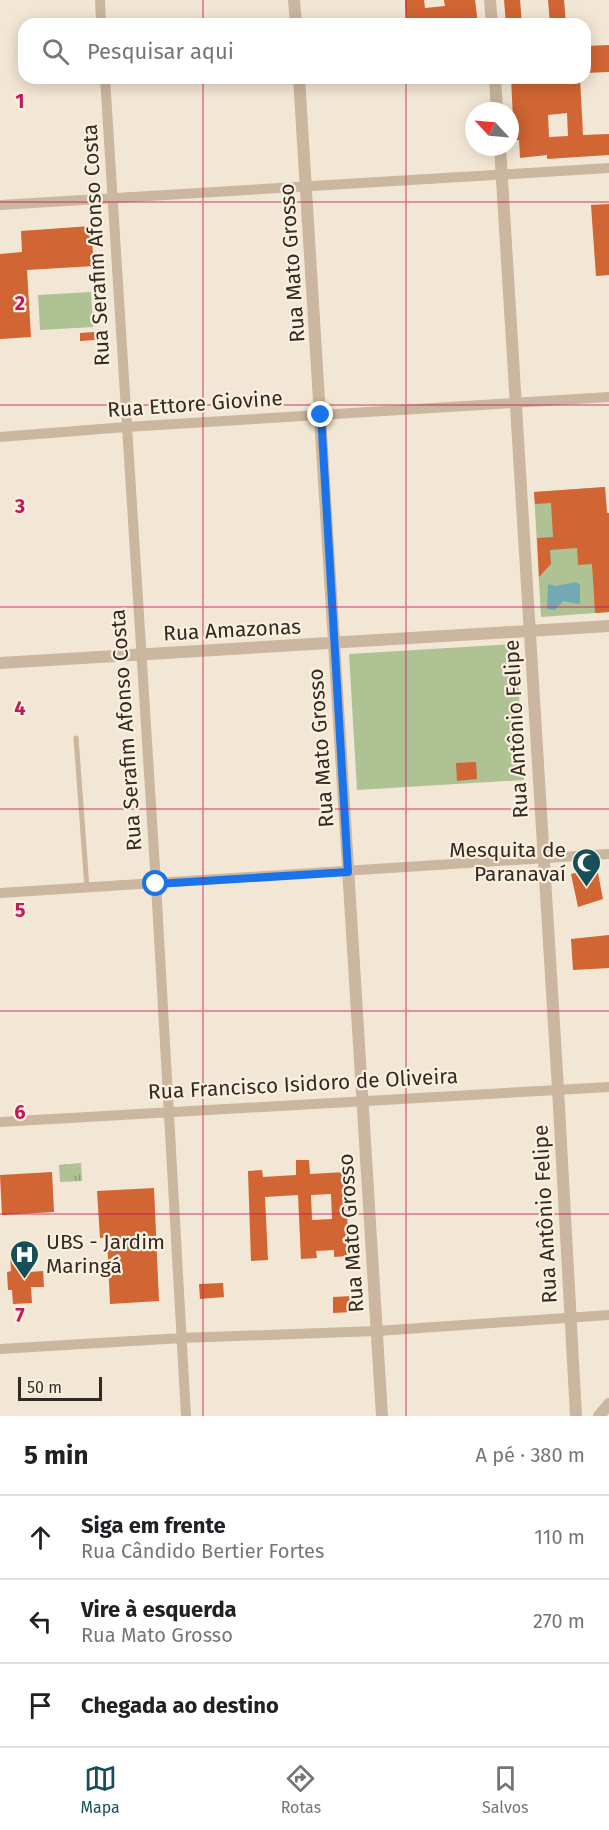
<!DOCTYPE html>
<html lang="pt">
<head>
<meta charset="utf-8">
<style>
  :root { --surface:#fff; --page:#f2f2f2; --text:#202124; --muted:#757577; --line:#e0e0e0; --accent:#164f58 }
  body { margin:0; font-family:"Fira Sans",sans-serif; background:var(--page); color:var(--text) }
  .compass { position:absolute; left:465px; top:102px; width:54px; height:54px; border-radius:50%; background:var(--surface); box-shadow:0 3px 15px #0003; rotate:296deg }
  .scale { position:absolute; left:18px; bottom:15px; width:84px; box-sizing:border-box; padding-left:6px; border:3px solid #342a24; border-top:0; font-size:16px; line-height:21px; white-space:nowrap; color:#342a24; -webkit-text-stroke:4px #faf0e0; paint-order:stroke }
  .stop { position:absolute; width:18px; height:18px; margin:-14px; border:4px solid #1a73e8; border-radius:50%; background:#fff }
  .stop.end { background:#1a73e8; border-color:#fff; box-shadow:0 2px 6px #0008 }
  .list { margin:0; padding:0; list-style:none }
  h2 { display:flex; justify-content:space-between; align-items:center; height:78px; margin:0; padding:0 24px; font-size:26px }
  h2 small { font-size:20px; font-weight:400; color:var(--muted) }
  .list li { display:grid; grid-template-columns:39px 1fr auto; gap:18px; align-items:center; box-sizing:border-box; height:84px; padding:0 24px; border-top:2px solid var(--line) }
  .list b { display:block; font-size:22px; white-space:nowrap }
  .list p { margin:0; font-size:20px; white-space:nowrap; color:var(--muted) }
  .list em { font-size:20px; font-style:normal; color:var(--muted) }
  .icon { flex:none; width:33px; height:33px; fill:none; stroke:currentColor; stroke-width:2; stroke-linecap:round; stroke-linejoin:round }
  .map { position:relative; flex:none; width:609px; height:1416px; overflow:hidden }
  .search { position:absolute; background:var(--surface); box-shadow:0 3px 15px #0003; left:18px; right:18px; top:18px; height:66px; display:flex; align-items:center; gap:15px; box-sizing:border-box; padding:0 21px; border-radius:18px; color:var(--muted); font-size:22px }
  .sheet { height:330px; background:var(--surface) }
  nav { display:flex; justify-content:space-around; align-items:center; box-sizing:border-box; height:84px; border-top:2px solid var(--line); background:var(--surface); font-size:16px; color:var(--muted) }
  nav a { display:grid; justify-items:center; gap:3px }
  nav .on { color:var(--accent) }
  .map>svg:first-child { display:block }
  .park { fill:url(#park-tufts) }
  .pitch { fill:#afc293 }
  .water { fill:#71aab2 }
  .building { fill:#d16533; fill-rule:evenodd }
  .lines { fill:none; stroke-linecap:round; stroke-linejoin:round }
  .service { stroke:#cbb69f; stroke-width:5 }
  .minor { stroke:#cbb69f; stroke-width:10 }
  .tertiary { stroke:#cbb69f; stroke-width:12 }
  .route { stroke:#1a73e8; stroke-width:8 }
  .grid { fill:none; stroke:#c2185b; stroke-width:1.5; stroke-opacity:0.55 }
  .labels { text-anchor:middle; stroke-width:4.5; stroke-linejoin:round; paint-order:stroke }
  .street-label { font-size:21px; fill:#342a24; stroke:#faf0e0 }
  .poi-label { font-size:21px; fill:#342a24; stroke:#faf0e0; text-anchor:end }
  .grid-label { font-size:20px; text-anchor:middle; font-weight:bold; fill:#c2185b; stroke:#faf0e0; stroke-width:4.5; stroke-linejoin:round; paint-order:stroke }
</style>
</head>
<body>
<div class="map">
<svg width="609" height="1416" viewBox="0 0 609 1416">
  <defs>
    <pattern id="park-tufts" width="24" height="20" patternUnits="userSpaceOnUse" patternTransform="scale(1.5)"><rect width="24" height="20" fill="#afc293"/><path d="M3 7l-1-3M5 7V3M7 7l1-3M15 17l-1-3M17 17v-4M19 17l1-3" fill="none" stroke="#8f9e78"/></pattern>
  </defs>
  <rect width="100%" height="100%" fill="#f2e6d4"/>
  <!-- park -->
  <path class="park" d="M81,1163L82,1181L60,1182L59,1165Z"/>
  <!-- pitch -->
  <path class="pitch" d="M91,292L93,327L40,330L38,295Z
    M605,487L607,512L609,513V612L541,617L534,492Z
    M516,644L524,780L357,790L349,654Z"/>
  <!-- water -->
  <path class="water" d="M576,582L580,585V604L563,601L555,610L547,609L548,584L555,586Z"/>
  <!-- building -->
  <path class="building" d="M405,0H424L425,8L445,6L444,0H475L478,24H406Z
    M504,0H520L522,24H506Z
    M548,0H564L566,24H550Z
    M609,45V72L585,73V46Z
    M511,78H580L583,135L609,134V155L547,159V155L520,158L519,140H514ZM567,113L568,136L549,137L548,115Z
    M609,204V275L596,276L591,205Z
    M91,226L94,266L27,270L31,337L0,339V254L22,252L21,231Z
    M94,332L95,340L80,341V333Z
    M605,487L607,513H609V612L595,613L592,564L578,565L577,548L550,550L551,564L539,577L537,538L553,537L551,503L535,504L534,492Z
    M476,762L477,779L457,781L456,763Z
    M597,868L603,899L578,907L571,874Z
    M609,935V968L573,970L571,939Z
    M296,1160H309L310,1174L345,1172L349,1256L334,1257V1250L316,1251L317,1258L301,1259L298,1195L265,1197L268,1260L251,1261L248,1171L262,1170L263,1177L296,1175ZM331,1194L332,1219L312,1220L311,1195Z
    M52,1172L54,1212L2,1215L0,1175Z
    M154,1188L159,1301L110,1304L107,1237L100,1238L97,1191Z
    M29,1253L30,1272L43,1271L44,1287H31L32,1303L13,1304L12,1290H8L7,1272L11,1271L10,1254Z
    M223,1283L224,1297L200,1299L199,1284Z
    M352,1296L353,1312L333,1313V1297Z"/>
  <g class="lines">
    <!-- service -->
    <path class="service" d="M76,738L87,888"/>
    <!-- minor -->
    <path class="minor" d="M100,0L101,24
      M105,78L156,884L186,1416
      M0,205L609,168
      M0,437L126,427L609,397
      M0,893L609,854
      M0,1122L609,1087
      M0,1349L182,1338L377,1331L609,1315"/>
    <!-- tertiary -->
    <path class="tertiary" d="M294,0L296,24
      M490,0L492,24
      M299,78L382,1416
      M495,78L497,111
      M500,147L558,1089L576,1416
      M0,663L609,626
      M599,1416L609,1404"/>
  </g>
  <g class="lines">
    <!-- route -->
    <path class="route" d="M156,884L348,872L321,415"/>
  </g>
  <!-- grid -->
  <path class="grid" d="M203,0V24M406,0V24M203,78V1416M406,78V1416M0,202H609M0,405H609M0,607H609M0,809H609M0,1011H609M0,1214H609"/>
  <!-- icons -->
  <defs>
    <symbol id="mosque-pin" viewBox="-11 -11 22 30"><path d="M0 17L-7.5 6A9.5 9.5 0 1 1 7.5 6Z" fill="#164f58" stroke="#faf0e0"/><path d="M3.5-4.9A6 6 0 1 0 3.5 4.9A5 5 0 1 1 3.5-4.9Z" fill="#fff"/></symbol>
    <symbol id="hospital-pin" viewBox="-11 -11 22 30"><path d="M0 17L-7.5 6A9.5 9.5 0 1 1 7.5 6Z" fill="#164f58" stroke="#faf0e0"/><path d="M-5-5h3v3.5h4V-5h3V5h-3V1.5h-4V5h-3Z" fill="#fff"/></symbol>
  </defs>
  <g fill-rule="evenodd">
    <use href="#mosque-pin" x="570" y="846" width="33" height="45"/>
    <use href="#hospital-pin" x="8" y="1238" width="33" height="45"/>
  </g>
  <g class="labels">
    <!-- street labels -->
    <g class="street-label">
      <text transform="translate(96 245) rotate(-93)" y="7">Rua Serafim Afonso Costa</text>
      <text transform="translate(292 263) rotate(-94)" y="7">Rua Mato Grosso</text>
      <text transform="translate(195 404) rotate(-4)" y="7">Rua Ettore Giovine</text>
      <text transform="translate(232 630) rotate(-3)" y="7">Rua Amazonas</text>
      <text transform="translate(516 729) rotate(-93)" y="7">Rua Antônio Felipe</text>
      <text transform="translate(126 730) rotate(-94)" y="7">Rua Serafim Afonso Costa</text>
      <text transform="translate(321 748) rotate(-94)" y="7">Rua Mato Grosso</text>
      <text transform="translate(303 1084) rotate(-3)" y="7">Rua Francisco Isidoro de Oliveira</text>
      <text transform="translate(545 1214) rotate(-93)" y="7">Rua Antônio Felipe</text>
      <text transform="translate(351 1233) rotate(-94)" y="7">Rua Mato Grosso</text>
    </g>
    <!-- poi labels -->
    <g class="poi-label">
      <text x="566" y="857">Mesquita de<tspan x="566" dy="24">Paranavaí</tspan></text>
      <text x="46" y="1249" text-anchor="start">UBS - Jardim<tspan x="46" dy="24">Maringá</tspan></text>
    </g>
  </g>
  <g class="grid-label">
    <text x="20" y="108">1</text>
    <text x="20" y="310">2</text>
    <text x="20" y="513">3</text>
    <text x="20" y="715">4</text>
    <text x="20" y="917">5</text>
    <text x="20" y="1119">6</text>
    <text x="20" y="1322">7</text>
  </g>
</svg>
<svg class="compass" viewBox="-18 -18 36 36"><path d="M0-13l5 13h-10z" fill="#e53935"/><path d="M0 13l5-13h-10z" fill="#757577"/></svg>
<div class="scale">50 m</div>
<div class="stop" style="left:156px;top:884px"></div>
<div class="stop end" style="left:321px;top:415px"></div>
<div class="search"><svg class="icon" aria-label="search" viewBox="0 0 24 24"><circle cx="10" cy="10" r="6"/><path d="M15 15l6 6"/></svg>Pesquisar aqui</div>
</div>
<section class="sheet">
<h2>5 min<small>A pé · 380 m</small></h2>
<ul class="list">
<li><svg class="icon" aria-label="ahead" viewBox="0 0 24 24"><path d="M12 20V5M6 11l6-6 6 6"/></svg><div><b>Siga em frente</b><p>Rua Cândido Bertier Fortes</p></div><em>110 m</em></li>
<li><svg class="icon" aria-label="left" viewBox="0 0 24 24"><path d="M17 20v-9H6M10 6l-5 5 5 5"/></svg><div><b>Vire à esquerda</b><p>Rua Mato Grosso</p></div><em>270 m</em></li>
<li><svg class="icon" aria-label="arrive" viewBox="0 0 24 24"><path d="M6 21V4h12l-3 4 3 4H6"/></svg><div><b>Chegada ao destino</b></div></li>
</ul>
</section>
<nav>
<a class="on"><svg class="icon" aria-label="map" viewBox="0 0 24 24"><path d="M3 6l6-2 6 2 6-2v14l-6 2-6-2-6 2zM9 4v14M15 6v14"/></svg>Mapa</a>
<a><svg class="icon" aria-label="directions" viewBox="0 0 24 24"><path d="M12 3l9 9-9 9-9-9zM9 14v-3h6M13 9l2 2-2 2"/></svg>Rotas</a>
<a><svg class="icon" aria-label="saved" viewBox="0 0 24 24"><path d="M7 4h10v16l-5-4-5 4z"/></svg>Salvos</a>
</nav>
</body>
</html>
